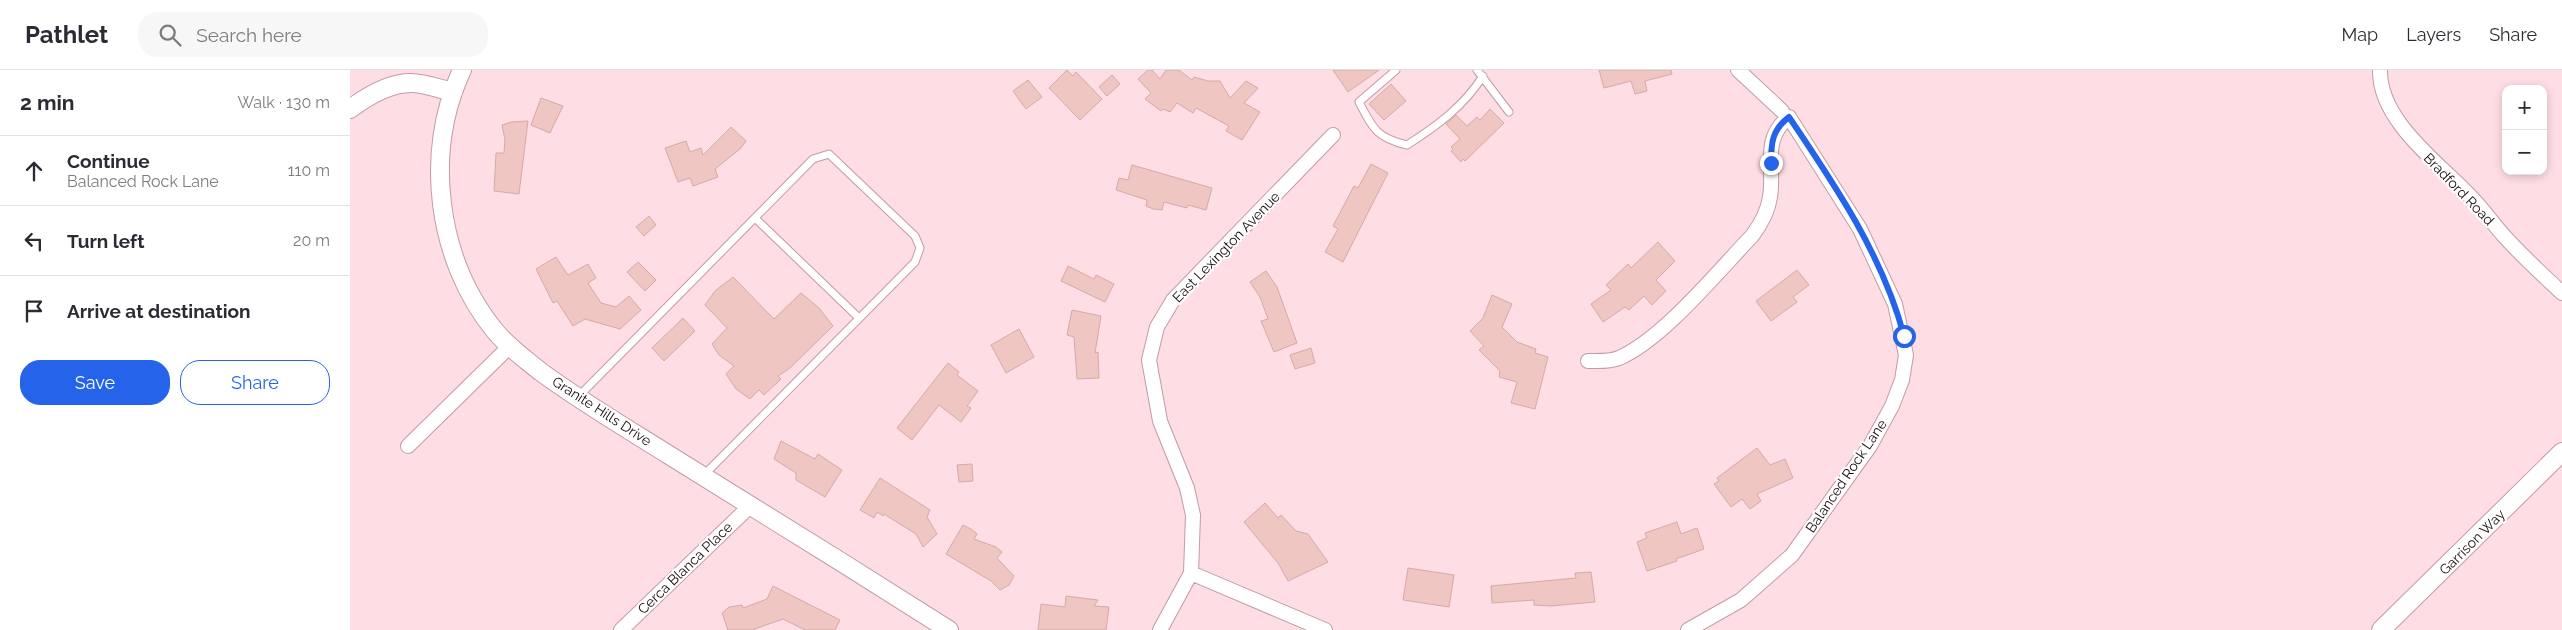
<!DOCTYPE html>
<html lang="en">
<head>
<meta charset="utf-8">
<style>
  :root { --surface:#fff; --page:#f7f7f7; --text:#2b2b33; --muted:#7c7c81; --line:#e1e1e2; --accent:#2563eb }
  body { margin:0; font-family:Raleway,sans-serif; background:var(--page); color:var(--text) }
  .controls { position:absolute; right:15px; top:15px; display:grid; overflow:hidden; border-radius:10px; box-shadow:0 2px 8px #0003 }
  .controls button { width:45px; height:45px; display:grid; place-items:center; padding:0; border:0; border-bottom:1px solid var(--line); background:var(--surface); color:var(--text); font:25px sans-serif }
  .stop { position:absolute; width:15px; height:15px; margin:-11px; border:4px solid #2563eb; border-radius:50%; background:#fff }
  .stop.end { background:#2563eb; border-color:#fff; box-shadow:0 1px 5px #0008 }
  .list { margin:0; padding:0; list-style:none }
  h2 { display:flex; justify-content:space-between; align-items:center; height:65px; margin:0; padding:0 20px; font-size:21px }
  h2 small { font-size:16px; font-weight:400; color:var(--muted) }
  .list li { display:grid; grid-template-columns:32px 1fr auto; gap:15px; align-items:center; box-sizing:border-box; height:70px; padding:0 20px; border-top:1px solid var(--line) }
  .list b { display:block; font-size:19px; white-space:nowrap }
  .list p { margin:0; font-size:16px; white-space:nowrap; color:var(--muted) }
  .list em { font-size:16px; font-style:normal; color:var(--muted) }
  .actions { display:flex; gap:10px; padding:15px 20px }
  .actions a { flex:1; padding:11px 0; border:1px solid var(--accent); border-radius:20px; text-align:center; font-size:18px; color:var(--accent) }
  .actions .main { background:var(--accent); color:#fff }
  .icon { flex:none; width:28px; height:28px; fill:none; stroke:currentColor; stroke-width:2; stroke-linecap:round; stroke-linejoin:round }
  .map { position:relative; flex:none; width:2212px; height:560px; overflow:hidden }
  header { display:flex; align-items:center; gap:30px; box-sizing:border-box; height:70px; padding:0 25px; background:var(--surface); border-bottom:1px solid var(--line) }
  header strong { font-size:24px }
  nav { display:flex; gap:28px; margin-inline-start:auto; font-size:18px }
  .search { width:350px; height:45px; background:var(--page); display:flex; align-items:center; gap:12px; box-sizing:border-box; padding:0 18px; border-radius:20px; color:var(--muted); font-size:19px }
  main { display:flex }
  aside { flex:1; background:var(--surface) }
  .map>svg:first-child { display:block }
  .building { fill:#f0c6c3; stroke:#d3aaa8 }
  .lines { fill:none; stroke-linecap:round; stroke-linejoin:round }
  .service-casing { stroke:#c29ba5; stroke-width:9 }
  .minor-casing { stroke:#c29ba5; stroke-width:16 }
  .tertiary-casing { stroke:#c29ba5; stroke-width:20 }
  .service { stroke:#fff; stroke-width:7 }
  .minor { stroke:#fff; stroke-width:14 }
  .tertiary { stroke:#fff; stroke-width:18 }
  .route { stroke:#2563eb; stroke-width:6 }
  .labels { text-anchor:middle; stroke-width:4.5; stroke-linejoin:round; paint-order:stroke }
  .street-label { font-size:14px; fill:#180a0e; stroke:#fff }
</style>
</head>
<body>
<header>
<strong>Pathlet</strong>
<div class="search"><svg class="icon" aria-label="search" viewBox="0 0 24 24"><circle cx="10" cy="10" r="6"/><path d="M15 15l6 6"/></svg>Search here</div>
<nav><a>Map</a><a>Layers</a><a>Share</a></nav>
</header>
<main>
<aside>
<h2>2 min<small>Walk · 130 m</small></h2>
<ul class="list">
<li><svg class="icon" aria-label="ahead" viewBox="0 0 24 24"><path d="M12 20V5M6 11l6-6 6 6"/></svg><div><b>Continue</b><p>Balanced Rock Lane</p></div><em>110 m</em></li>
<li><svg class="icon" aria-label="left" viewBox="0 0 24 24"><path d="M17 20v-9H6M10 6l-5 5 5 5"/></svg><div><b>Turn left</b></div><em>20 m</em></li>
<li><svg class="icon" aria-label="arrive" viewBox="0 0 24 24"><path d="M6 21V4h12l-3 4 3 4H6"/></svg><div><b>Arrive at destination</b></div></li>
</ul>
<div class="actions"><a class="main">Save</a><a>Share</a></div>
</aside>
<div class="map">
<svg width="2212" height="560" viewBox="0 0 2212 560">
  <rect width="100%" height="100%" fill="#fedde5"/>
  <!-- building -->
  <path class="building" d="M717,0L723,6L726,2L752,29L730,50L699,18Z
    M798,0H802L810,9L816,0H829L842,10L844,7L858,11H870L880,28L896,11L908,18L894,33L910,42L892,70L876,61L879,56L846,38L843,43L827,33L820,42L813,39L811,41L795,29L801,23L788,9Z
    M983,0H1029L998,22Z
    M1249,0H1321L1322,4L1295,11L1297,21L1285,24L1281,11L1254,18Z
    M762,5L770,14L757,26L749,17Z
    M678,10L692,27L676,39L663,21Z
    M1041,14L1056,31L1034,50L1019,34Z
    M191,28L213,36L200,63L181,55Z
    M1140,39L1154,53L1115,91L1113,89L1111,92L1101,81L1103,79L1101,77L1110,69L1096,54L1106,45L1117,56L1127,47L1130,50Z
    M178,51L169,124L144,121L146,83H154L155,70L152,55L161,52Z
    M381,57L396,71L390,79L365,99L368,107L343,116L340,108L328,112L315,78L336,71L340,82L351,78L353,85Z
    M1021,94L1038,103L993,192L975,182L988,159L983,156L1004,116L1008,118Z
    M782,95L862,118L856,140L838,135L837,138L814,132L812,140L803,139L796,136L797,130L766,120L769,108L778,110Z
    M299,146L306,155L294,166L286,157Z
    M1308,172L1325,191L1306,210L1316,221L1302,235L1294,226L1279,240L1275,237L1253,252L1241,234L1261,220L1256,215L1278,194L1281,198Z
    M206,187L218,205L238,194L246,208L238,213L251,233L266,237L279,226L291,240L270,259L235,249L223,256L207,231L203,233L186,199Z
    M288,192L306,210L295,221L277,202Z
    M718,196L744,209L746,205L764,214L755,232L711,211Z
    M1447,200L1459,215L1443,227L1447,232L1421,251L1406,231Z
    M916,201L927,217L947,273L924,282L911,251L918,249L910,227L900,212Z
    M383,207L424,249L451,223L469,238L483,256L440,298L428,306L431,309L414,325L409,320L400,329L386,319L376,304L384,296L369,285L362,274L377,258L355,235L365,221Z
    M1142,225L1162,234L1152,257L1167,272L1186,279L1185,283L1198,287L1185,339L1161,333L1167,312L1149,307L1150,301L1129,280L1134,276L1120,261L1133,248Z
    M722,240L751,246L745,283L748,282L749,308L727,309L724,267L717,265Z
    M333,248L345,261L314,291L302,278Z
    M669,259L684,287L656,303L641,275Z
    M961,278L965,293L945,299L940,285Z
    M598,293L609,302L607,305L628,321L617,336L621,338L611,352L589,335L562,370L547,358Z
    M431,371L465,389L468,384L492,400L475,427L446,410V403L424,389Z
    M1407,378L1420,395L1435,389L1443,408L1407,424L1411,431L1400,439L1392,429L1381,437L1364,414L1369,411L1367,408Z
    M622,394L623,411L609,412L607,395Z
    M530,408L580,440L577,447L587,464L573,477L566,464L534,444L533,446L527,442L524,448L510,440Z
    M915,433L928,448L931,445L946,461L958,464L978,492L938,511L928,493L894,452Z
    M1327,452L1331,464L1347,458L1354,479L1326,489L1327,491L1297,501L1287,472L1297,468L1295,463Z
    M613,455L621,459L627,464L624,469L646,477L652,482L647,488L664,506L659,515L650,520L641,511L596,484Z
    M1058,498L1104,505L1099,537L1053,530Z
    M1241,502L1245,532L1201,536L1184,535V530L1142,533L1141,516L1226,508L1225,503Z
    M423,516L490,550L485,560H455L433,549L402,560H378L372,543L379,537L392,535L393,538L417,529Z
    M716,526L748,530L744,536L759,537L756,560H688L691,534L715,537Z"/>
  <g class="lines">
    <defs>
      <path id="service" d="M1046,0L1009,32C1023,59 1027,68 1057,75C1087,56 1114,36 1133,6
        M1127,0L1159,42
        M405,148L509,248
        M228,327L463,89L479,84L565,166L570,178L565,192L353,406"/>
      <path id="minor" d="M1388,0L1432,41
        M2030,0C2029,51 2089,93 2120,126C2133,139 2143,154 2155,167C2173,187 2193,205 2212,223
        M1238,291C1248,291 1259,292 1269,288C1313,269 1368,201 1402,166C1411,154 1418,142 1420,127C1425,97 1411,69 1439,47L1510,159L1545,234L1556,285L1552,310L1542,336L1520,376L1442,485L1391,530L1338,560
        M58,376L159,277
        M841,503L975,560
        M271,560L400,436
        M810,560L841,503L843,445L837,418L810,351L799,290L807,257L823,230L983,65"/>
      <path id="tertiary" d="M112,0C73,83 87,190 145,261C158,277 175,289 191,302C232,332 276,358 319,385C413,443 506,501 599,560
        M0,39C16,27 39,13 61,13C74,13 90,19 103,22
        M2031,560L2212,382"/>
    </defs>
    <!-- service casing -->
    <use href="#service" class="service-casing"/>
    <!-- minor casing -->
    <use href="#minor" class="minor-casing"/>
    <!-- tertiary casing -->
    <use href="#tertiary" class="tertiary-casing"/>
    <!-- service -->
    <use href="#service" class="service"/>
    <!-- minor -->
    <use href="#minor" class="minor"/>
    <!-- tertiary -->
    <use href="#tertiary" class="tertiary"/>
  </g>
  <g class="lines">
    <!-- route -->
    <path class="route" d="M1421,93C1421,73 1422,60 1439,47C1485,115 1533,186 1554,266"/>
  </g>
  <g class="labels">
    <!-- street labels -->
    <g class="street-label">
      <text transform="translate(2109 119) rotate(46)" y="5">Bradford Road</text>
      <text transform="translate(876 177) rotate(-46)" y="5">East Lexington Avenue</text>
      <text transform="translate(252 341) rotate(33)" y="5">Granite Hills Drive</text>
      <text transform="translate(1496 406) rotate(-56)" y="5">Balanced Rock Lane</text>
      <text transform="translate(2122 472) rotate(-45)" y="5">Garrison Way</text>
      <text transform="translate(335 498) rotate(-44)" y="5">Cerca Blanca Place</text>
    </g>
  </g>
</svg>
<div class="controls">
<button>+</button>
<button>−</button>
</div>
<div class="stop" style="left:1554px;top:266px"></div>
<div class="stop end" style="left:1421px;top:93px"></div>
</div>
</main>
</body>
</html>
